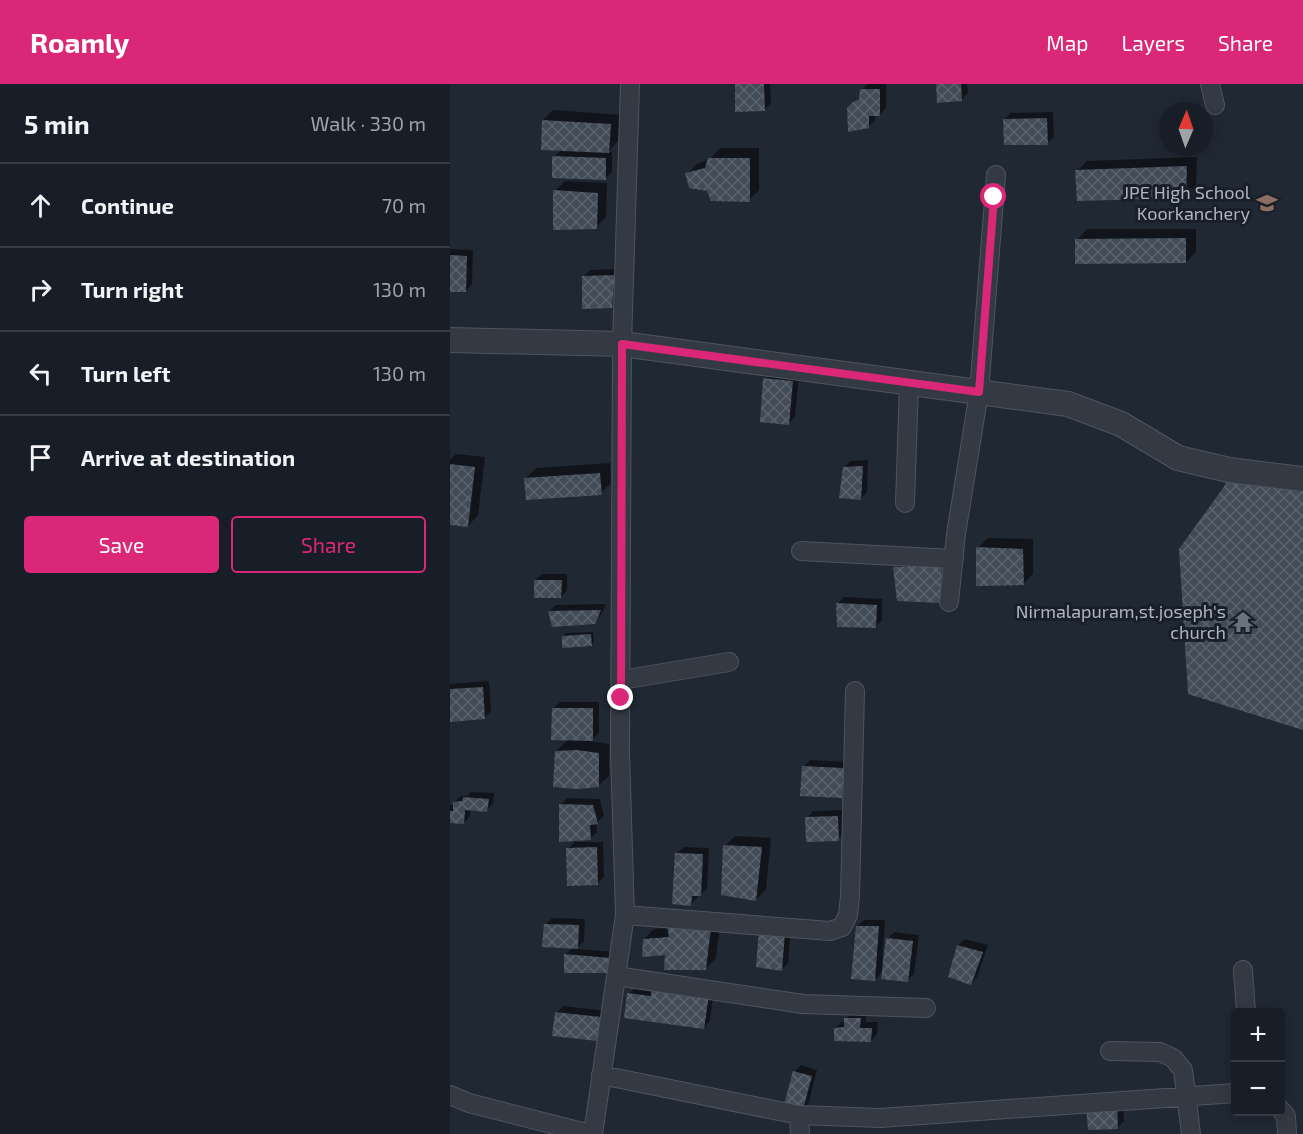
<!DOCTYPE html>
<html lang="en">
<head>
<meta charset="utf-8">
<style>
  :root { --surface:#181e27; --page:#21272f; --text:#f1f3f6; --muted:#9fa2a7; --line:#363c44; --accent:#db2777 }
  body { margin:0; font-family:"Exo 2",sans-serif; background:var(--page); color:var(--text) }
  .controls { position:absolute; right:18px; bottom:18px; display:grid; overflow:hidden; border-radius:6px; box-shadow:0 3px 15px #0003 }
  .controls button { width:54px; height:54px; display:grid; place-items:center; padding:0; border:0; border-bottom:2px solid var(--line); background:var(--surface); color:var(--text); font:30px sans-serif }
  .compass { position:absolute; left:709px; top:18px; width:54px; height:54px; border-radius:50%; background:var(--surface); box-shadow:0 3px 15px #0003; rotate:2deg }
  .stop { position:absolute; width:18px; height:18px; margin:-14px; border:4px solid #db2777; border-radius:50%; background:#fff }
  .stop.end { background:#db2777; border-color:#fff; box-shadow:0 2px 6px #0008 }
  .list { margin:0; padding:0; list-style:none }
  h2 { display:flex; justify-content:space-between; align-items:center; height:78px; margin:0; padding:0 24px; font-size:26px }
  h2 small { font-size:20px; font-weight:400; color:var(--muted) }
  .list li { display:grid; grid-template-columns:39px 1fr auto; gap:18px; align-items:center; box-sizing:border-box; height:84px; padding:0 24px; border-top:2px solid var(--line) }
  .list b { display:block; font-size:22px; white-space:nowrap }
  .list em { font-size:20px; font-style:normal; color:var(--muted) }
  .actions { display:flex; gap:12px; padding:18px 24px }
  .actions a { flex:1; padding:14px 0; border:2px solid var(--accent); border-radius:6px; text-align:center; font-size:21px; color:var(--accent) }
  .actions .main { background:var(--accent); color:#fff }
  .icon { flex:none; width:33px; height:33px; fill:none; stroke:currentColor; stroke-width:2; stroke-linecap:round; stroke-linejoin:round }
  .map { position:relative; flex:none; width:853px; height:1050px; overflow:hidden }
  header { display:flex; align-items:center; gap:36px; box-sizing:border-box; height:84px; padding:0 30px; background:var(--accent); color:#fff }
  header strong { font-size:28px }
  nav { display:flex; gap:33px; margin-inline-start:auto; font-size:21px }
  main { display:flex }
  aside { flex:1; background:var(--surface) }
  .map>svg:first-child { display:block }
  .shadow { fill:#0007 }
  .building { fill:url(#building-cross-hatch) }
  .lines { fill:none; stroke-linecap:round; stroke-linejoin:round }
  .minor-casing { stroke:#4e555f; stroke-width:20 }
  .tertiary-casing { stroke:#4e555f; stroke-width:26 }
  .minor { stroke:#343a44; stroke-width:18 }
  .tertiary { stroke:#343a44; stroke-width:24 }
  .route { stroke:#db2777; stroke-width:8 }
  .labels { text-anchor:middle; stroke-width:6; stroke-linejoin:round; paint-order:stroke }
  .poi-label { font-size:18px; fill:#adb5c1; stroke:#191f29; text-anchor:end }
</style>
</head>
<body>
<header>
<strong>Roamly</strong>
<nav><a>Map</a><a>Layers</a><a>Share</a></nav>
</header>
<main>
<aside>
<h2>5 min<small>Walk · 330 m</small></h2>
<ul class="list">
<li><svg class="icon" aria-label="ahead" viewBox="0 0 24 24"><path d="M12 20V5M6 11l6-6 6 6"/></svg><div><b>Continue</b></div><em>70 m</em></li>
<li><svg class="icon" aria-label="right" viewBox="0 0 24 24"><path d="M7 20v-9h11M14 6l5 5-5 5"/></svg><div><b>Turn right</b></div><em>130 m</em></li>
<li><svg class="icon" aria-label="left" viewBox="0 0 24 24"><path d="M17 20v-9H6M10 6l-5 5 5 5"/></svg><div><b>Turn left</b></div><em>130 m</em></li>
<li><svg class="icon" aria-label="arrive" viewBox="0 0 24 24"><path d="M6 21V4h12l-3 4 3 4H6"/></svg><div><b>Arrive at destination</b></div></li>
</ul>
<div class="actions"><a class="main">Save</a><a>Share</a></div>
</aside>
<div class="map">
<svg width="853" height="1050" viewBox="0 0 853 1050">
  <defs>
    <pattern id="building-cross-hatch" width="8" height="8" patternUnits="userSpaceOnUse" patternTransform="scale(1.5)"><rect width="8" height="8" fill="#424b58"/><path d="M0 0l8 8M0 8l8-8" fill="none" stroke="#5b636e"/></pattern>
  </defs>
  <rect width="100%" height="100%" fill="#202834"/>
  <!-- shadow -->
  <path class="shadow" d="M286,0H320L321,19L314,26Z
    M417,0H436V24L429,31H425V36L418,43L399,24L411,12V6Z
    M488,0H517L518,9L511,16Z
    M103,26L170,31L168,57L158,68H162V88L155,94L104,73L112,65L93,36Z
    M603,28L604,53L597,59L554,35L561,29Z
    M270,64H309V106L299,116L258,106L237,90L247,80L259,76Z
    M747,73L746,102L736,112L627,87L637,77Z
    M115,97L157,99L156,133L146,143L105,107Z
    M637,145H746V168L736,178L627,156Z
    M0,165L23,166L22,200L16,207L0,206Z
    M171,185L168,216L161,222L133,193L140,186Z
    M322,289L349,291L345,333L339,339L315,295Z
    M6,370L35,373L28,431L18,442L0,439V376Z
    M418,376L417,408L411,414L394,383L401,377Z
    M160,379L161,399L151,409L76,394L86,384Z
    M538,454L583,455V490L573,500L528,464Z
    M501,472L490,517L445,484L455,474Z
    M92,490H117V506L111,513L85,496Z
    M394,513L432,515V536L425,543L388,519Z
    M156,520L151,531L144,538L100,527L106,521Z
    M143,548L144,558L141,561L113,552L116,549Z
    M39,597L41,627L34,634L0,636V600Z
    M110,618H149V649L140,657L159,660V692L148,702L106,667L119,655L103,625Z
    M360,676L400,678L398,706L392,713L354,682Z
    M21,708L44,709L43,720L36,726L20,725V732L14,739L0,738V721H4V718L11,712H17Z
    M117,714L150,715L154,732L146,739L147,748L140,755L111,720Z
    M394,726L395,749L388,755L357,734L363,727Z
    M285,752L321,754L316,805L306,816L275,762Z
    M126,756V758H153L154,793L147,800L118,765Z
    M233,763L259,764L257,804L250,811H248L247,814L241,820L227,770Z
    M271,833L266,874L256,884L194,855L204,845L219,844Z
    M102,834L135,835L134,857L126,865L165,868L164,881L115,871L123,863L96,840Z
    M414,836H435L432,880H435L438,855L444,848L469,851L464,890L457,896L434,886L425,896L407,842Z
    M341,842L338,879L332,885L308,882Z
    M515,855L538,861L527,893L520,900L500,892L508,861Z
    M185,904H264L260,937L254,943L179,910Z
    M113,922L157,927L154,949L107,928Z
    M402,928H416V938H428L427,950L421,957L385,944L392,938H396V935Z
    M351,981L367,986L358,1021L352,1027L344,988Z
    M673,1012L674,1037L667,1044L639,1045Z"/>
  <!-- building -->
  <path class="building" d="M285,0H314L315,27L285,28Z
    M486,0H511L512,17L487,19Z
    M410,5H430V32H419V44L398,48L397,24L403,18L409,15Z
    M597,34L598,61H554L553,35Z
    M92,36L161,40L159,69L91,66Z
    M102,72L156,74V96L102,94Z
    M258,74H300V118L261,117L257,107L239,104L235,89L255,84Z
    M737,82L736,114L627,117L625,86Z
    M103,106L148,109L147,145L103,146Z
    M736,154V179L625,180V155Z
    M0,171L17,172L16,208H0Z
    M165,191L162,224L132,225V192Z
    M313,294L343,297L339,341L310,338Z
    M0,380L25,383L18,443L0,441Z
    M413,382L411,416L389,414L393,383Z
    M150,389L152,411L76,416L74,394Z
    M778,397L853,408V646L738,610L729,465Z
    M526,463L573,465L574,501L526,502Z
    M492,481L491,519L447,517L443,483Z
    M84,496H112L111,514H84Z
    M386,519L427,521L426,544L387,543Z
    M151,526L145,540L102,543L98,527Z
    M141,550L142,562L112,564V552Z
    M33,603L35,635L0,638V605Z
    M102,624H143V657L101,656Z
    M127,666L149,669V703L127,705L103,703L105,667Z
    M352,682L394,684L392,714L350,712Z
    M13,713L39,715L37,728L15,726L14,740L0,739V727H3V718L12,717Z
    M109,720L143,721L148,740L140,741L141,756L109,758Z
    M388,732L389,757L356,758L355,733Z
    M273,761L312,763L306,817L271,811Z
    M147,763L148,801L117,802L116,764Z
    M225,769L253,770L251,812H242L241,822L222,820Z
    M94,840L129,841L128,865L92,863Z
    M217,842L261,843L256,886H214L215,871L192,873L193,855L219,853Z
    M406,842H429L425,897L401,895Z
    M309,846L335,848L332,887L306,883Z
    M436,854L463,857L458,898L431,895Z
    M507,861L533,868L521,901L498,893Z
    M114,870L160,874L158,889H114Z
    M202,903L259,910L254,945L174,934L177,909L201,912Z
    M105,928L151,933L148,957L102,952Z
    M394,934H411L410,944H422L421,958L384,957V944L394,943Z
    M343,987L362,992L352,1029L333,1024Z
    M667,1018L668,1045L638,1046L636,1021Z"/>
  <g class="lines">
    <defs>
      <path id="minor" d="M760,0L765,21
        M455,419L459,300
        M351,467L504,475
        M499,518L506,450L529,308L546,91
        M171,596L279,578
        M175,831L380,847L392,843L398,831L400,812L405,607
        M793,886L796,928
        M166,892L353,920L476,924
        M660,967L710,968L723,974L733,986L741,1050
        M151,991L349,1031L350,1050
        M0,1011L19,1019L140,1050
        M830,1025L836,1032L837,1050
        M349,1031L430,1034L786,1009
        M143,1050L175,831L170,669L172,260L180,0"/>
      <path id="tertiary" d="M0,256L172,260L618,320L671,340L728,374L779,386L853,395"/>
    </defs>
    <!-- minor casing -->
    <use href="#minor" class="minor-casing"/>
    <!-- tertiary casing -->
    <use href="#tertiary" class="tertiary-casing"/>
    <!-- minor -->
    <use href="#minor" class="minor"/>
    <!-- tertiary -->
    <use href="#tertiary" class="tertiary"/>
  </g>
  <g class="lines">
    <!-- route -->
    <path class="route" d="M171,614L172,260L529,308L544,113"/>
  </g>
  <!-- icons -->
  <defs>
    <symbol id="school-bare" viewBox="-9 -9 18 18"><path d="M0-5L7-2L0 1L-7-2ZM-4 1L0 2.5L4 1V4Q0 6-4 4Z" fill="#8d6e63" stroke="#191f29" stroke-width="2.5" paint-order="stroke"/></symbol>
    <symbol id="temple-bare" viewBox="-9 -9 18 18"><path d="M0-6L5-2H3V0L6.5 2.5H4V6H1.5V3h-3V6H-4V2.5H-6.5L-3 0V-2H-5Z" fill="#6b7280" stroke="#191f29" stroke-width="2.5" paint-order="stroke"/></symbol>
  </defs>
  <g fill-rule="evenodd">
    <use href="#school-bare" x="802" y="104" width="30" height="30"/>
    <use href="#temple-bare" x="778" y="523" width="30" height="30"/>
  </g>
  <g class="labels">
    <!-- poi labels -->
    <g class="poi-label">
      <text x="800" y="115">JPE High School<tspan x="800" dy="21">Koorkanchery</tspan></text>
      <text x="776" y="534">Nirmalapuram,st.joseph's<tspan x="776" dy="21">church</tspan></text>
    </g>
  </g>
</svg>
<div class="controls">
<button>+</button>
<button>−</button>
</div>
<svg class="compass" viewBox="-18 -18 36 36"><path d="M0-13l5 13h-10z" fill="#e53935"/><path d="M0 13l5-13h-10z" fill="#9fa2a7"/></svg>
<div class="stop" style="left:544px;top:113px"></div>
<div class="stop end" style="left:171px;top:614px"></div>
</div>
</main>
</body>
</html>
